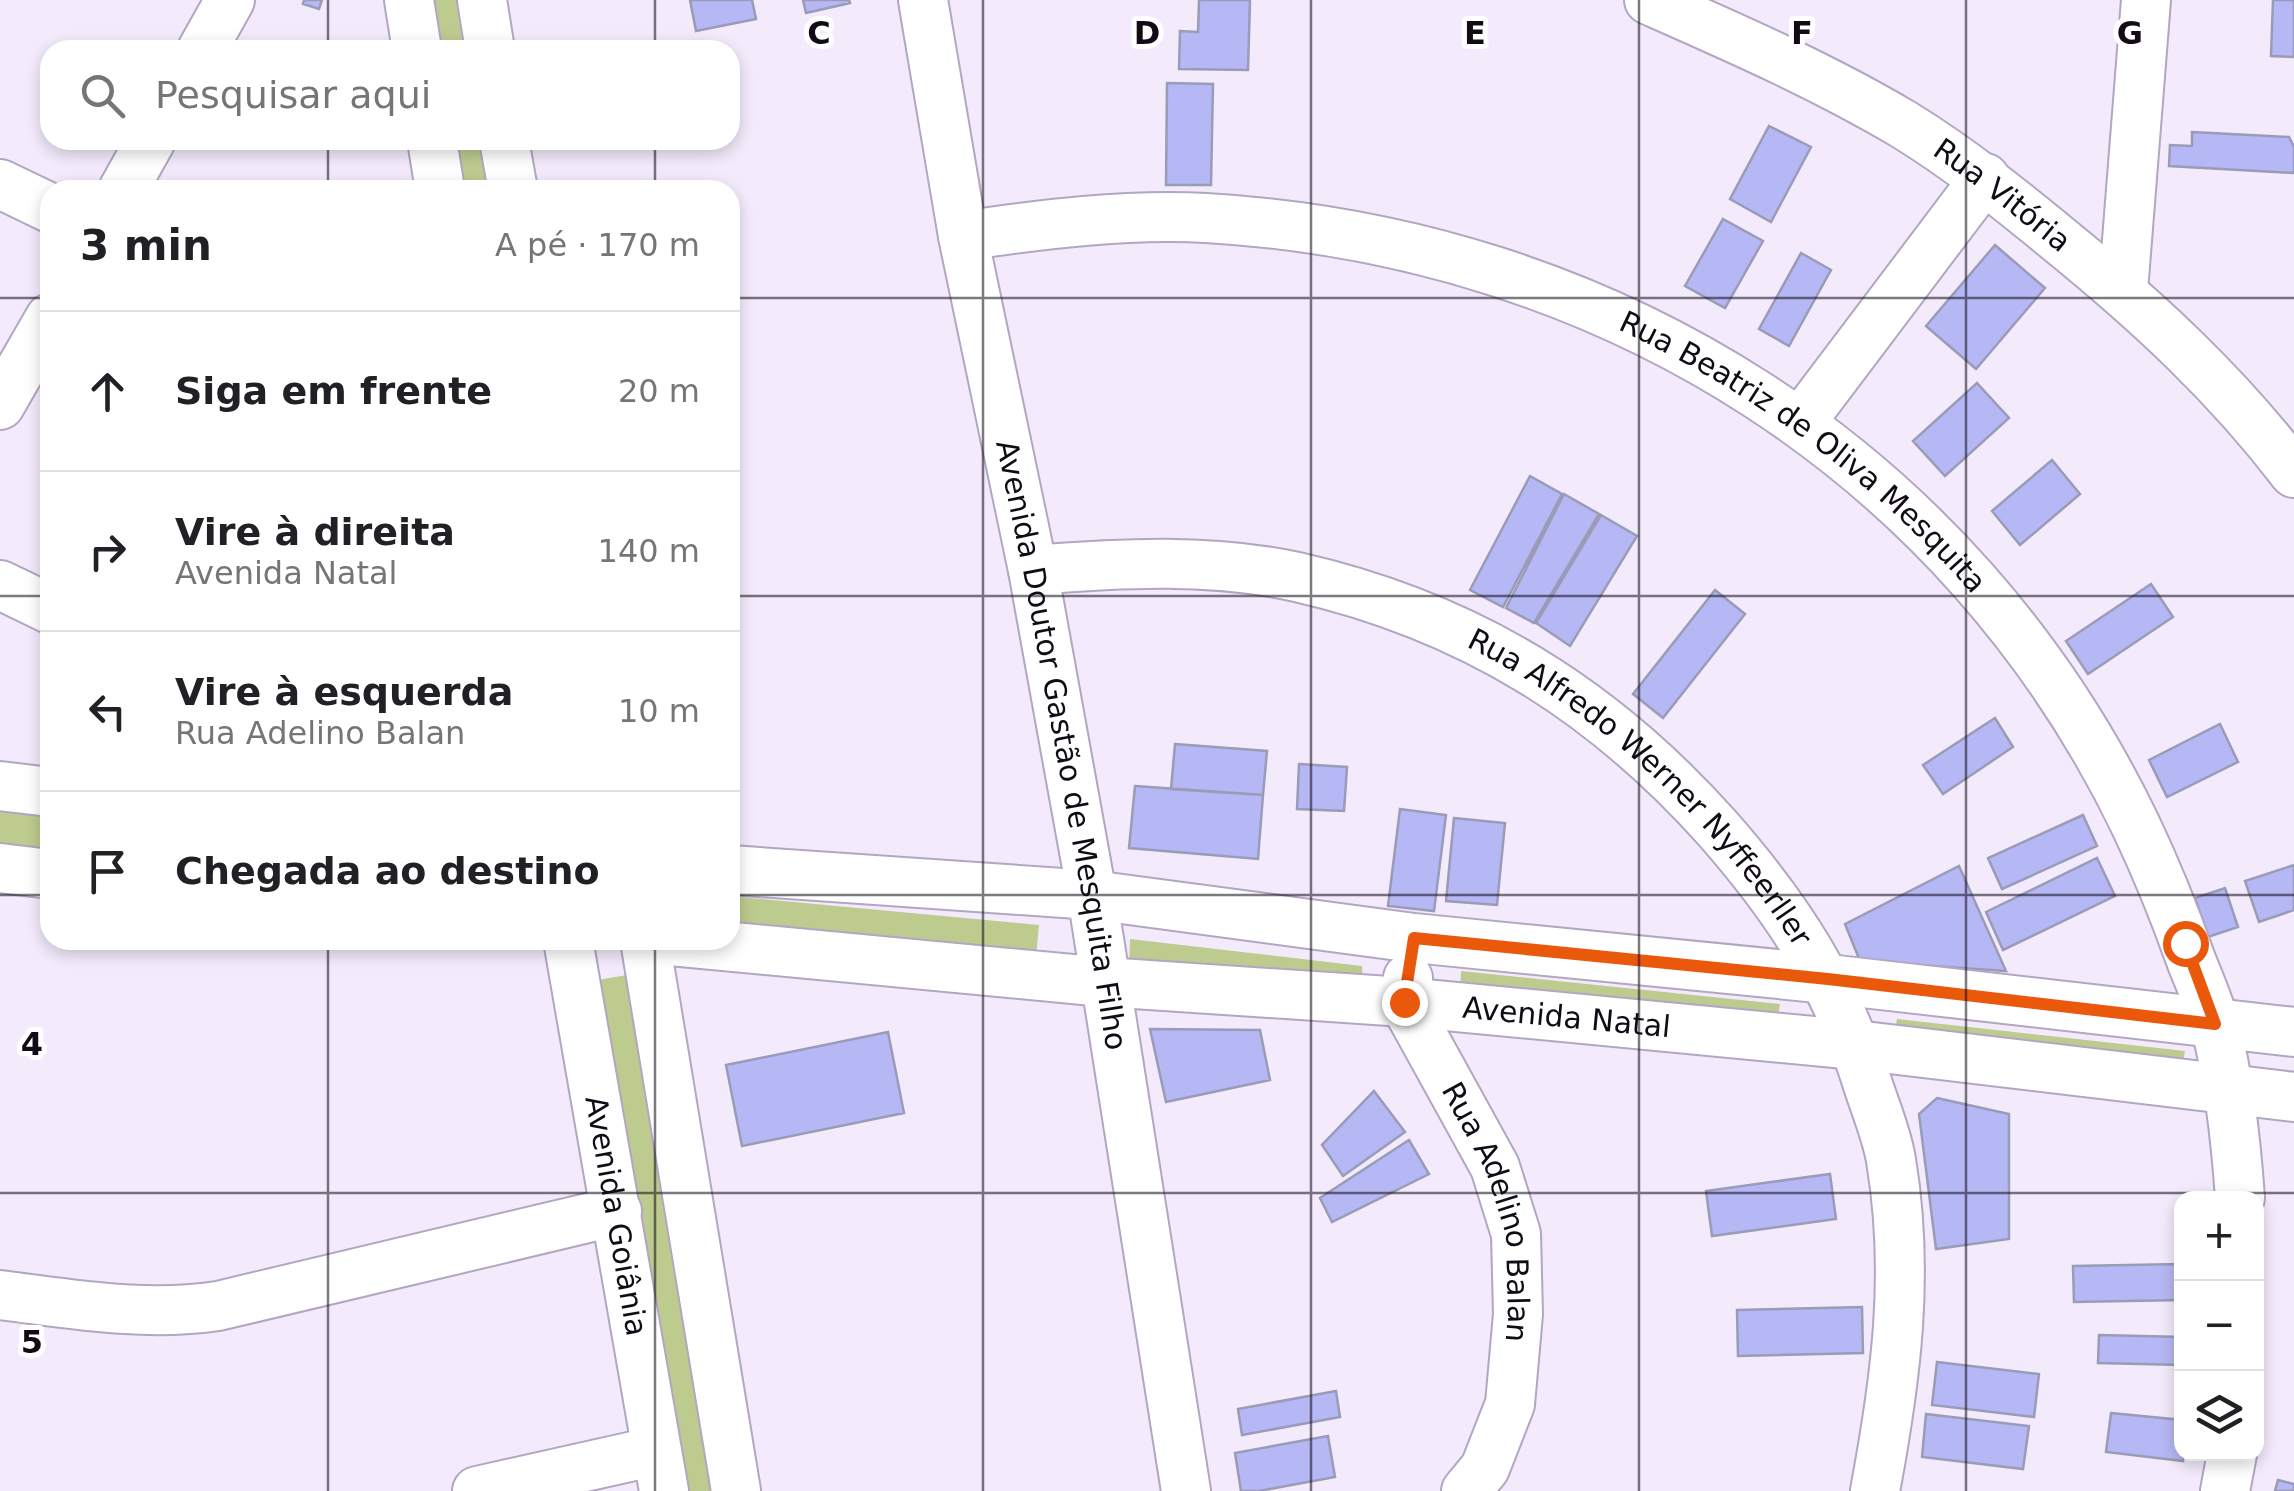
<!DOCTYPE html>
<html lang="pt">
<head>
<meta charset="utf-8">
<style>
  :root { --surface:#fff; --page:#f6f6f6; --text:#202124; --muted:#757577; --line:#e0e0e0 }
  body { margin:0; font-family:"DejaVu Sans",sans-serif; background:var(--page); color:var(--text) }
  .controls { position:absolute; right:30px; bottom:30px; display:grid; overflow:hidden; border-radius:20px; box-shadow:0 5px 15px #0003 }
  .controls button { width:90px; height:90px; display:grid; place-items:center; padding:0; border:0; border-bottom:2px solid var(--line); background:var(--surface); color:var(--text); font:50px sans-serif }
  .stop { position:absolute; width:30px; height:30px; margin:-22px; border:8px solid #ea580c; border-radius:50%; background:#fff }
  .stop.end { background:#ea580c; border-color:#fff; box-shadow:0 2px 10px #0008 }
  .list { margin:0; padding:0; list-style:none }
  h2 { display:flex; justify-content:space-between; align-items:center; height:130px; margin:0; padding:0 40px; font-size:42px }
  h2 small { font-size:32px; font-weight:400; color:var(--muted) }
  .list li { display:grid; grid-template-columns:65px 1fr auto; gap:30px; align-items:center; box-sizing:border-box; height:160px; padding:0 40px; border-top:2px solid var(--line) }
  .list b { display:block; font-size:38px; white-space:nowrap }
  .list p { margin:0; font-size:32px; white-space:nowrap; color:var(--muted) }
  .list em { font-size:32px; font-style:normal; color:var(--muted) }
  .icon { flex:none; width:55px; height:55px; fill:none; stroke:currentColor; stroke-width:2; stroke-linecap:round; stroke-linejoin:round }
  .map { position:relative; flex:none; width:2294px; height:1491px; overflow:hidden }
  .search { position:absolute; background:var(--surface); box-shadow:0 5px 15px #0003; left:40px; top:40px; width:700px; height:110px; display:flex; align-items:center; gap:25px; box-sizing:border-box; padding:0 35px; border-radius:30px; color:var(--muted); font-size:38px }
  .panel { position:absolute; background:var(--surface); box-shadow:0 5px 15px #0003; left:40px; top:180px; width:700px; height:770px; border-radius:30px }
  .map>svg:first-child { display:block }
  .green { fill:#bdcb8f }
  .building { fill:#b6b8f5; stroke:#999bb7; stroke-width:2.5 }
  .lines { fill:none; stroke-linecap:round; stroke-linejoin:round }
  .minor-casing { stroke:#b3a6c2; stroke-width:52 }
  .minor { stroke:#fff; stroke-width:48 }
  .route { stroke:#ea580c; stroke-width:12 }
  .grid { fill:none; stroke:#100b15; stroke-width:2.5; stroke-opacity:0.55 }
  .labels { text-anchor:middle; stroke-width:10; stroke-linejoin:round; paint-order:stroke }
  .street-label { font-size:30px; fill:#100b15; stroke:#fff }
  .grid-label { font-size:32px; text-anchor:middle; font-weight:bold; fill:#100b15; stroke:#fff; stroke-width:10; stroke-linejoin:round; paint-order:stroke }
</style>
</head>
<body>
<div class="map">
<svg width="2294" height="1491" viewBox="0 0 2294 1491">
  <rect width="100%" height="100%" fill="#f3ebfc"/>
  <!-- green -->
  <path class="green" d="M416,0H459L468,50H425Z
    M441,140H483L492,190H450Z
    M0,809L50,814V849L0,843Z
    M730,896L1039,925L1036,957L730,928Z
    M1130,939L1362,966L1363,988L1129,967Z
    M1461,971L1780,1004L1776,1028L1460,994Z
    M627,975L716,1491H675L586,982Z
    M1897,1019L2185,1051L2181,1074L1893,1044Z"/>
  <!-- building -->
  <path class="building" d="M304,0H322L319,9L303,4Z
    M690,0H752L756,19L696,31Z
    M803,0H849L850,3L806,13Z
    M1199,0H1250L1248,70L1179,69L1180,31L1198,32Z
    M2273,0H2294V57L2271,56Z
    M1167,83L1213,84L1211,185H1166Z
    M1769,126L1811,147L1771,222L1730,199Z
    M2192,132L2289,137L2294,147V173L2169,166L2170,145L2192,146Z
    M1723,219L1763,241L1725,308L1685,286Z
    M1995,245L2045,288L1976,369L1926,326Z
    M1801,253L1831,270L1789,346L1759,329Z
    M1977,383L2009,418L1945,476L1913,441Z
    M2052,460L2080,494L2020,545L1992,511Z
    M1530,476L1562,494L1503,607L1470,590Z
    M1564,494L1599,514L1534,623L1506,608Z
    M1601,515L1637,536L1570,646L1536,623Z
    M2151,584L2173,617L2088,674L2066,641Z
    M1715,590L1745,614L1663,718L1633,694Z
    M1995,718L2013,747L1943,794L1923,765Z
    M2220,724L2238,762L2167,797L2149,760Z
    M1175,744L1267,751L1263,795L1171,789Z
    M1299,764L1347,767L1344,811L1297,809Z
    M1135,786L1263,795L1258,859L1129,848Z
    M1400,809L1446,815L1434,911L1388,906Z
    M2083,815L2097,846L2002,889L1988,858Z
    M1454,818L1505,823L1497,905L1446,901Z
    M2097,858L2115,896L2003,950L1986,912Z
    M2294,865V910L2259,922L2245,881Z
    M1959,866L2006,971L1860,961L1845,924Z
    M2225,888L2238,927L2208,937L2195,898Z
    M1150,1029L1260,1030L1270,1080L1166,1102Z
    M888,1032L904,1113L742,1146L726,1065Z
    M1374,1091L1405,1132L1343,1176L1322,1145Z
    M1937,1098L2009,1114V1239L1936,1249L1919,1114Z
    M1409,1140L1429,1174L1332,1222L1320,1198Z
    M1830,1174L1836,1219L1712,1236L1706,1191Z
    M2182,1264V1300L2074,1302L2073,1266Z
    M1862,1307L1863,1353L1738,1356L1737,1310Z
    M2099,1335L2182,1337V1365L2098,1363Z
    M1937,1362L2039,1374L2034,1417L1932,1405Z
    M1336,1391L1340,1417L1242,1435L1238,1409Z
    M2111,1413L2182,1420L2183,1461L2106,1452Z
    M1926,1414L2029,1426L2023,1469L1922,1457Z
    M1328,1436L1335,1477L1259,1491H1241L1235,1453Z
    M2278,1480L2294,1484V1491H2275Z"/>
  <g class="lines">
    <defs>
      <g id="minor">
        <path d="M409,0L417,50"/>
        <path d="M482,0L490,50"/>
        <path id="s1" d="M923,0L963,236L1033,570L1092,895L1186,1491"/>
        <path id="s2" d="M1649,0C1735,38 1822,76 1903,124C1960,159 2011,200 2062,242C2148,312 2227,385 2294,473"/>
        <path d="M202,50L230,0"/>
        <path d="M432,140L440,190"/>
        <path d="M504,140L513,190"/>
        <path d="M0,184L50,208"/>
        <path d="M123,190L151,140"/>
        <path id="s3" d="M963,236C1043,224 1125,214 1206,218C1607,241 1961,461 2136,826C2157,870 2175,915 2191,960C2200,983 2210,1005 2216,1028C2230,1084 2236,1141 2240,1198"/>
        <path d="M2123,291L2146,0"/>
        <path d="M0,405L50,318"/>
        <path d="M1800,423L1985,178"/>
        <path id="s4" d="M1033,570C1121,563 1210,558 1297,577C1468,616 1602,699 1718,829C1789,910 1837,984 1869,1088C1877,1112 1887,1136 1891,1160C1910,1274 1896,1379 1875,1491"/>
        <path d="M0,585L50,609"/>
        <path d="M0,786L50,792"/>
        <path d="M0,868L50,874"/>
        <path d="M730,870L1092,895L1414,938L1828,979L2294,1032"/>
        <path id="s5" d="M568,940L664,1491"/>
        <path d="M645,940L736,1491"/>
        <path id="s6" d="M660,940L1104,982L1404,1002L1856,1045L2294,1097"/>
        <path id="s7" d="M1408,978L1404,1002L1495,1167L1516,1234L1518,1314L1510,1404L1485,1468L1466,1491"/>
        <path d="M0,1295C73,1304 144,1317 218,1306L617,1211"/>
        <path d="M477,1491L656,1451"/>
        <path d="M2225,1491L2232,1454"/>
      </g>
    </defs>
    <!-- minor casing -->
    <use href="#minor" class="minor-casing"/>
    <!-- minor -->
    <use href="#minor" class="minor"/>
  </g>
  <g class="lines">
    <!-- route -->
    <path class="route" d="M1404,1002L1414,938L1828,979L2215,1024L2185,943"/>
  </g>
  <!-- grid -->
  <path class="grid" d="M328,0V50M655,0V50M983,0V1491M1311,0V1491M1639,0V1491M1966,0V1491M328,140V190M655,140V190M0,298H50M730,298H2294M0,596H50M730,596H2294M0,895H50M730,895H2294M328,940V1491M655,940V1491M0,1193H2294"/>
  <g class="labels">
    <!-- street labels -->
    <g class="street-label">
      <text dy="10" stroke="none"><textPath href="#s2" startOffset="405">Rua Vitória</textPath></text>
      <text dy="10" stroke="none"><textPath href="#s3" startOffset="900">Rua Beatriz de Oliva Mesquita</textPath></text>
      <text dy="10" stroke="none"><textPath href="#s1" startOffset="758">Avenida Doutor Gastão de Mesquita Filho</textPath></text>
      <text dy="10" stroke="none"><textPath href="#s4" startOffset="678">Rua Alfredo Werner Nyffeerller</textPath></text>
      <text dy="10" stroke="none"><textPath href="#s6" startOffset="910">Avenida Natal</textPath></text>
      <text dy="10" stroke="none"><textPath href="#s5" startOffset="280">Avenida Goiânia</textPath></text>
      <text dy="10" stroke="none"><textPath href="#s7" startOffset="255">Rua Adelino Balan</textPath></text>
    </g>
  </g>
  <g class="grid-label">
    <text x="819" y="44">C</text>
    <text x="1147" y="44">D</text>
    <text x="1475" y="44">E</text>
    <text x="1802" y="44">F</text>
    <text x="2130" y="44">G</text>
    <text x="32" y="1055">4</text>
    <text x="32" y="1353">5</text>
  </g>
</svg>
<div class="controls">
<button>+</button>
<button>−</button>
<button><svg class="icon" aria-label="layers" viewBox="0 0 24 24"><path d="M12 4l9 5-9 5-9-5zM3 14l9 5 9-5"/></svg></button>
</div>
<div class="stop" style="left:2185px;top:943px"></div>
<div class="stop end" style="left:1404px;top:1002px"></div>
<div class="search"><svg class="icon" aria-label="search" viewBox="0 0 24 24"><circle cx="10" cy="10" r="6"/><path d="M15 15l6 6"/></svg>Pesquisar aqui</div>
<section class="panel">
<h2>3 min<small>A pé · 170 m</small></h2>
<ul class="list">
<li><svg class="icon" aria-label="ahead" viewBox="0 0 24 24"><path d="M12 20V5M6 11l6-6 6 6"/></svg><div><b>Siga em frente</b></div><em>20 m</em></li>
<li><svg class="icon" aria-label="right" viewBox="0 0 24 24"><path d="M7 20v-9h11M14 6l5 5-5 5"/></svg><div><b>Vire à direita</b><p>Avenida Natal</p></div><em>140 m</em></li>
<li><svg class="icon" aria-label="left" viewBox="0 0 24 24"><path d="M17 20v-9H6M10 6l-5 5 5 5"/></svg><div><b>Vire à esquerda</b><p>Rua Adelino Balan</p></div><em>10 m</em></li>
<li><svg class="icon" aria-label="arrive" viewBox="0 0 24 24"><path d="M6 21V4h12l-3 4 3 4H6"/></svg><div><b>Chegada ao destino</b></div></li>
</ul>
</section>
</div>
</body>
</html>
